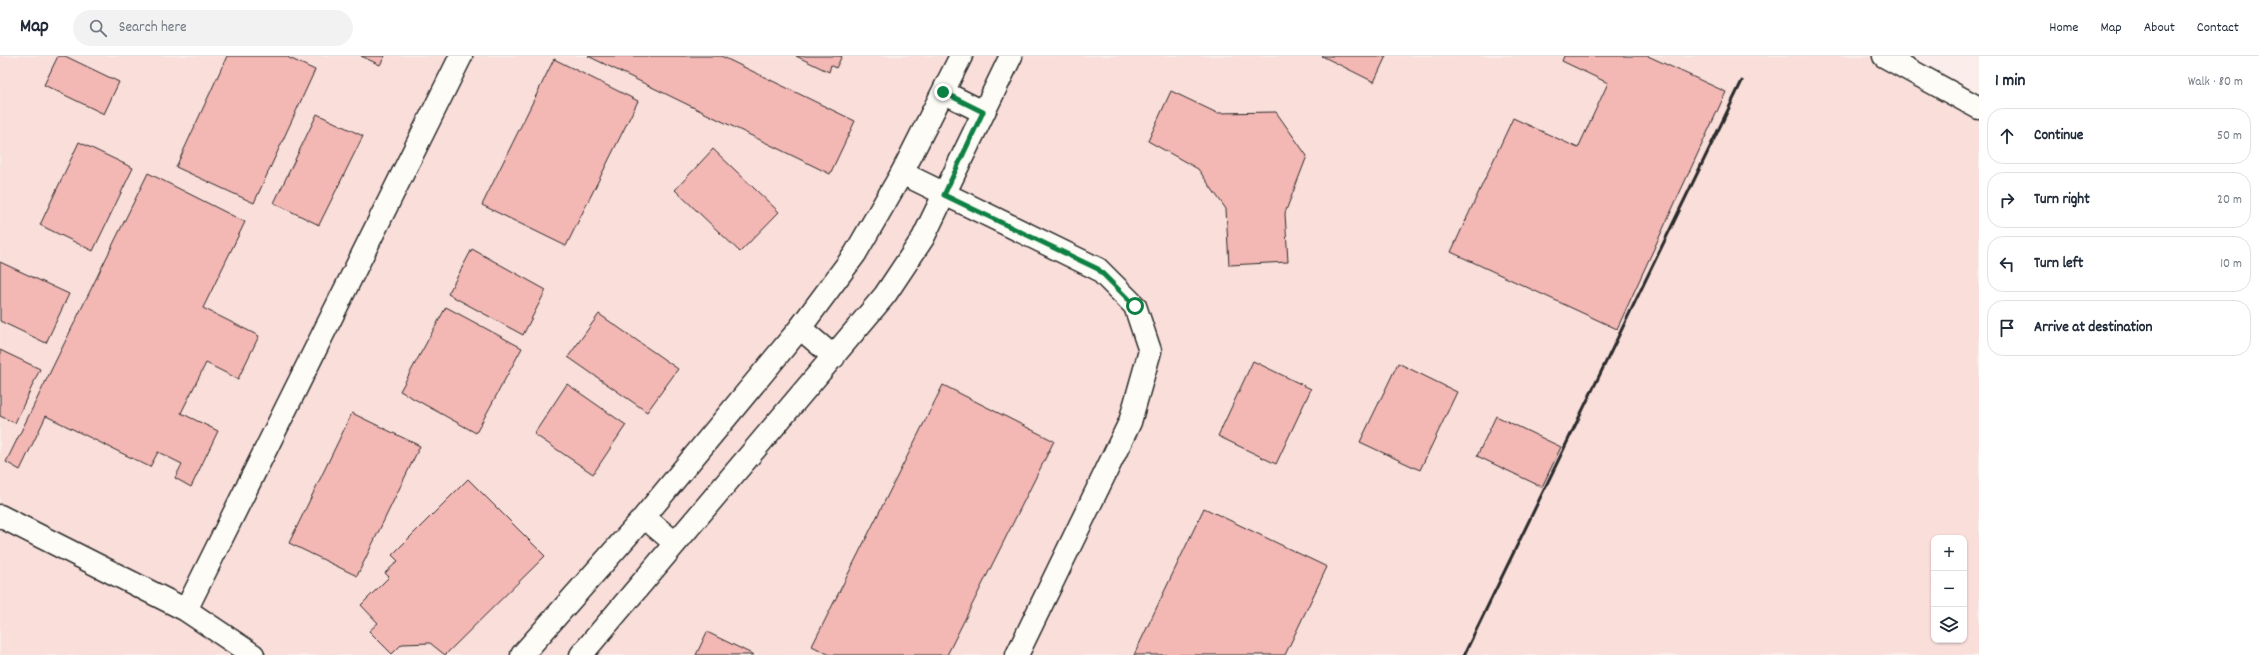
<!DOCTYPE html>
<html lang="en">
<head>
<meta charset="utf-8">
<style>
  :root { --surface:#fff; --page:#f2f2f3; --text:#1f2937; --muted:#747a83; --line:#e0e1e3 }
  body { margin:0; font-family:Dekko,sans-serif; background:var(--page); color:var(--text) }
  .controls { position:absolute; right:12px; bottom:12px; display:grid; overflow:hidden; border-radius:8px; box-shadow:0 1px 3px #0004 }
  .controls button { width:36px; height:36px; display:grid; place-items:center; padding:0; border:0; border-bottom:1px solid var(--line); background:var(--surface); color:var(--text); font:20px sans-serif }
  .stop { position:absolute; width:12px; height:12px; margin:-9px; border:3px solid #0b8043; border-radius:50%; background:#fff }
  .stop.end { background:#0b8043; border-color:#fff; box-shadow:0 1px 4px #0008 }
  .list { margin:0; padding:0; list-style:none }
  h2 { display:flex; justify-content:space-between; align-items:center; height:52px; margin:0; padding:0 16px; font-size:17px }
  h2 small { font-size:13px; font-weight:400; color:var(--muted) }
  .list li { display:grid; grid-template-columns:26px 1fr auto; gap:12px; align-items:center; box-sizing:border-box; height:56px; margin:0 8px 8px; padding:0 8px; border:1px solid var(--line); border-radius:16px }
  .list b { display:block; font-size:15px; white-space:nowrap }
  .list em { font-size:13px; font-style:normal; color:var(--muted) }
  .icon { flex:none; width:22px; height:22px; fill:none; stroke:currentColor; stroke-width:2; stroke-linecap:round; stroke-linejoin:round }
  .map { position:relative; flex:none; width:1979px; height:599px; overflow:hidden }
  header { display:flex; align-items:center; gap:24px; box-sizing:border-box; height:56px; padding:0 20px; background:var(--surface); border-bottom:1px solid var(--line) }
  header strong { font-size:19px }
  nav { display:flex; gap:22px; margin-inline-start:auto; font-size:14px }
  .search { width:280px; height:36px; background:var(--page); display:flex; align-items:center; gap:10px; box-sizing:border-box; padding:0 14px; border-radius:22px; color:var(--muted); font-size:15px }
  main { display:flex }
  aside { flex:1; background:var(--surface) }
  .map>svg:first-child { display:block }
  .built { fill:#f9deda; fill-rule:evenodd }
  .building { fill:#f3b7b4; stroke:#2b2b2b }
  .lines { fill:none; stroke-linecap:round; stroke-linejoin:round }
  .minor-casing { stroke:#2b2b2b; stroke-width:25 }
  .major-casing { stroke:#2b2b2b; stroke-width:25 }
  .minor { stroke:#fdfcf7; stroke-width:22 }
  .major { stroke:#fdfcf7; stroke-width:22 }
  .rail { stroke:#2b2b2b; stroke-width:3 }
  .route { stroke:#0b8043; stroke-width:5 }
</style>
</head>
<body>
<header>
<strong>Map</strong>
<div class="search"><svg class="icon" aria-label="search" viewBox="0 0 24 24"><circle cx="10" cy="10" r="6"/><path d="M15 15l6 6"/></svg>Search here</div>
<nav><a>Home</a><a>Map</a><a>About</a><a>Contact</a></nav>
</header>
<main>
<div class="map">
<svg width="1979" height="599" viewBox="0 0 1979 599">
  <rect width="100%" height="100%" fill="#fbeeea"/>
  <filter id="ink" filterUnits="userSpaceOnUse"><feTurbulence type="fractalNoise" baseFrequency=".025" numOctaves="2"/><feDisplacementMap in="SourceGraphic" scale="8" xChannelSelector="R" yChannelSelector="G"/><feConvolveMatrix kernelMatrix="1 2 1 2 8 2 1 2 1" color-interpolation-filters="sRGB"/></filter>
  <g filter="url(#ink)">
    <!-- built -->
    <path class="built" d="M0,0H1884L1979,52V599H0ZM1934,482H1964V584H1934Z"/>
    <!-- building -->
    <path class="building" d="M58,0H65L119,26L104,58L44,29Z
      M227,0H285L315,14L254,147L176,111Z
      M361,0H385L380,9Z
      M588,0H721L855,65L830,118Z
      M796,0H842L836,12L831,9L829,16Z
      M1322,0H1386L1374,26Z
      M1564,0H1648L1726,36L1617,273L1451,196L1513,62L1578,92L1608,27L1562,5Z
      M554,3L638,45L566,190L482,149Z
      M1171,35L1217,57L1276,56L1307,100L1285,157L1288,206L1229,209L1226,153L1198,113L1148,85Z
      M317,58L363,80L319,169L274,147Z
      M79,86L133,112L93,195L40,169Z
      M713,93L779,156L740,196L675,134Z
      M148,117L245,166L203,252L259,280L238,323L206,307L181,357L218,375L191,431L175,422L182,408L158,396L150,411L46,360L20,414L6,406Z
      M472,193L546,234L523,279L448,238Z
      M0,206L69,238L46,287L0,265Z
      M446,251L522,292L476,377L400,335Z
      M599,258L678,313L647,356L568,301Z
      M0,294L40,313L15,367L0,360Z
      M1253,305L1311,333L1276,408L1218,380Z
      M1398,307L1457,336L1420,414L1360,386Z
      M567,328L626,369L593,418L534,378Z
      M943,329L1054,385L947,599H830L812,590Z
      M352,357L420,390L357,520L289,487Z
      M1496,360L1561,391L1542,431L1477,400Z
      M468,423L545,500L445,599L430,587L402,588L392,598L369,575L378,567L361,549L389,521L385,517L398,505L392,499Z
      M1204,452L1327,511L1285,599H1134Z
      M707,576L754,599H696Z"/>
    <g class="lines">
      <defs>
        <path id="minor" d="M902,117L1098,213L1135,250L1150,295L1130,366L1017,599
          M0,460L186,554L253,599
          M186,554L461,0"/>
        <path id="major" d="M1884,0L1979,52
          M943,36L983,56
          M800,272L834,301
          M644,461L675,487
          M522,599L644,461L800,272L855,198L902,117L961,0
          M581,599L885,239L923,182L1011,0"/>
      </defs>
      <!-- minor casing -->
      <use href="#minor" class="minor-casing"/>
      <!-- major casing -->
      <use href="#major" class="major-casing"/>
      <!-- minor -->
      <use href="#minor" class="minor"/>
      <!-- major -->
      <use href="#major" class="major"/>
      <!-- rail -->
      <path class="rail" d="M1464,599L1742,25"/>
    </g>
  </g>
  <g class="lines" filter="url(#ink)">
    <!-- route -->
    <path class="route" d="M943,36L983,56L944,139L1098,213L1135,250"/>
  </g>
</svg>
<div class="controls">
<button>+</button>
<button>−</button>
<button><svg class="icon" aria-label="layers" viewBox="0 0 24 24"><path d="M12 4l9 5-9 5-9-5zM3 14l9 5 9-5"/></svg></button>
</div>
<div class="stop" style="left:1135px;top:250px"></div>
<div class="stop end" style="left:943px;top:36px"></div>
</div>
<aside>
<h2>1 min<small>Walk · 80 m</small></h2>
<ul class="list">
<li><svg class="icon" aria-label="ahead" viewBox="0 0 24 24"><path d="M12 20V5M6 11l6-6 6 6"/></svg><div><b>Continue</b></div><em>50 m</em></li>
<li><svg class="icon" aria-label="right" viewBox="0 0 24 24"><path d="M7 20v-9h11M14 6l5 5-5 5"/></svg><div><b>Turn right</b></div><em>20 m</em></li>
<li><svg class="icon" aria-label="left" viewBox="0 0 24 24"><path d="M17 20v-9H6M10 6l-5 5 5 5"/></svg><div><b>Turn left</b></div><em>10 m</em></li>
<li><svg class="icon" aria-label="arrive" viewBox="0 0 24 24"><path d="M6 21V4h12l-3 4 3 4H6"/></svg><div><b>Arrive at destination</b></div></li>
</ul>
</aside>
</main>
</body>
</html>
